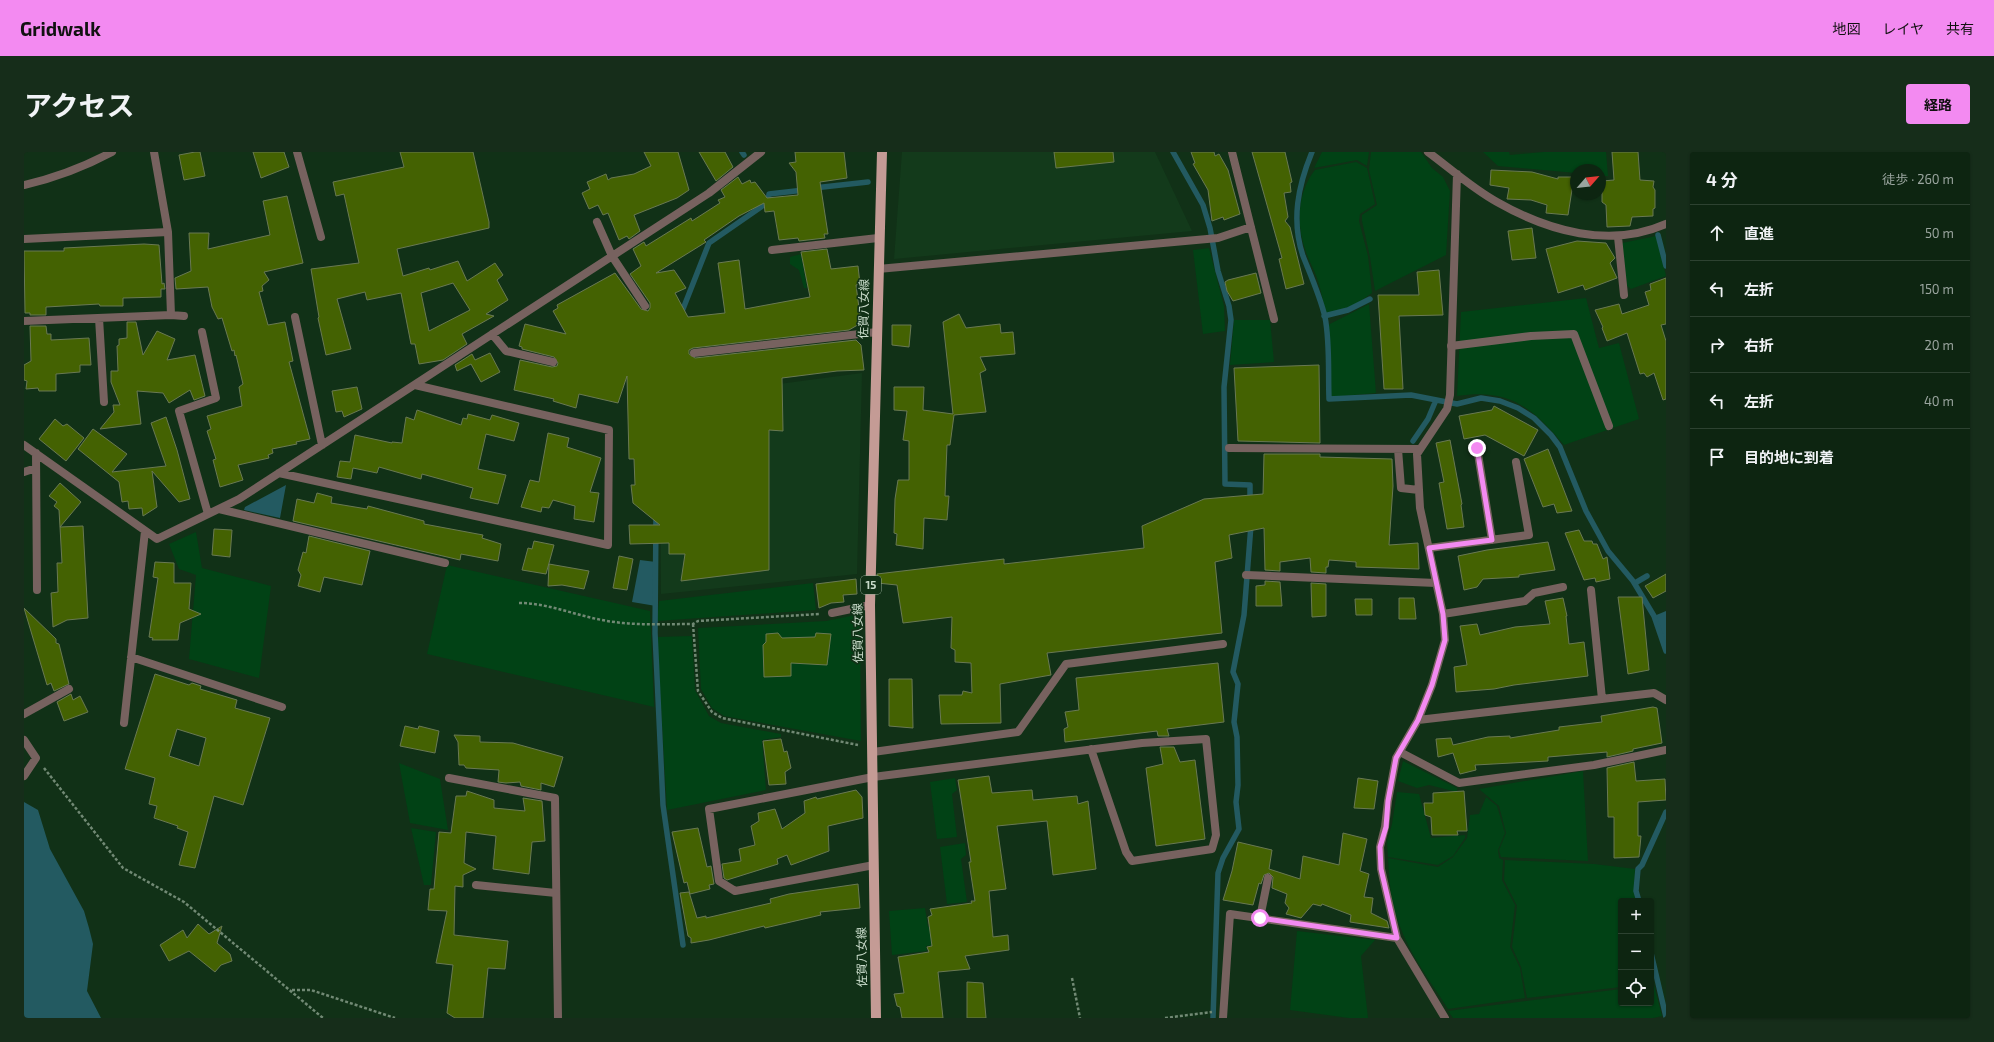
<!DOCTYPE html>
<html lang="ja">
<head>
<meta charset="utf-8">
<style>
  :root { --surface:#0d2511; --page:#162d1a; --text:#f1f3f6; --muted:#9aa59f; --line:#2d4231; --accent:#f38af1 }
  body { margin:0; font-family:"Exo 2","Noto Sans JP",sans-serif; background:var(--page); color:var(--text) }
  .controls { position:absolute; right:12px; bottom:12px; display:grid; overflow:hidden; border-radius:4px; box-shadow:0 1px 3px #0004 }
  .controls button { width:36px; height:36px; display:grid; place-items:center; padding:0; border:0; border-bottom:1px solid var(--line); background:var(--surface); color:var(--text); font:20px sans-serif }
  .compass { position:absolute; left:1546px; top:12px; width:36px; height:36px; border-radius:50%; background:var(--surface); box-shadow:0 1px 3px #0004; rotate:62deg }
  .stop { position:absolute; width:12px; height:12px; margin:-9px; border:3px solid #f38af1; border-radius:50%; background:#fff }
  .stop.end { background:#f38af1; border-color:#fff; box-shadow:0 1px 4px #0008 }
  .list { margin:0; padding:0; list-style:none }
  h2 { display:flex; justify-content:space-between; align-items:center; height:52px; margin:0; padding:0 16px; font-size:17px }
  h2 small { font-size:13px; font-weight:400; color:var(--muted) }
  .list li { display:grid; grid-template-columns:26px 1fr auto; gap:12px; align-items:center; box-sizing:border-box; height:56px; padding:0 16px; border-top:1px solid var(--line) }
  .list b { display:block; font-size:15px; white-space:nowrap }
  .list em { font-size:13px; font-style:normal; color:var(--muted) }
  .icon { flex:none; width:22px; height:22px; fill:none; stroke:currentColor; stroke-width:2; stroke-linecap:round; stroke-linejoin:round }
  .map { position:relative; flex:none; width:1642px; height:866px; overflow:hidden; border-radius:4px }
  header { display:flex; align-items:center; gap:24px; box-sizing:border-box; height:56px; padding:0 20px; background:var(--accent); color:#111 }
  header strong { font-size:19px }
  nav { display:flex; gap:22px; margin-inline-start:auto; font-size:14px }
  .intro { display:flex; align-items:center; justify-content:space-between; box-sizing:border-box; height:96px; padding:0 24px }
  h1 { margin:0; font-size:28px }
  .button { padding:10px 18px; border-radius:4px; background:var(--accent); color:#111; font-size:14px; font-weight:700 }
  main { display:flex; gap:24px; padding:0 24px }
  aside { flex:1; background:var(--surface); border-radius:4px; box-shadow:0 1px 3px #0004 }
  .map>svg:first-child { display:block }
  .built { fill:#133a1b }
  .green { fill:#014215 }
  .water { fill:#235a61 }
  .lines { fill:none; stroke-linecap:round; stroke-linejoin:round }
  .stream { stroke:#235a61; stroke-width:5.5 }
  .building { fill:#446202; stroke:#697953; fill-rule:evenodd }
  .path { stroke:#718974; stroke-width:2.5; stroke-dasharray:3 2; stroke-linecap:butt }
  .service { stroke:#77625f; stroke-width:8 }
  .minor { stroke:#77625f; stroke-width:8 }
  .primary { stroke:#c49b95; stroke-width:10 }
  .route { stroke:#f38af1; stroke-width:5 }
  .labels { text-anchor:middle; stroke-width:3.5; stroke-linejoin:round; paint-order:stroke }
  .shield { fill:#113117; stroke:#92a894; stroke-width:1 }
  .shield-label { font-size:11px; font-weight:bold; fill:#c9dbca }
  .street-label { font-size:12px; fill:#c9dbca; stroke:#113117 }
</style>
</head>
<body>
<header>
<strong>Gridwalk</strong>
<nav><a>地図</a><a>レイヤ</a><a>共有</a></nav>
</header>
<div class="intro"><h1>アクセス</h1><a class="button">経路</a></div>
<main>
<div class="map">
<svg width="1642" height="866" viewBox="0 0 1642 866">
  <rect width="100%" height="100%" fill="#113117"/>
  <!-- built -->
  <path class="built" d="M878,0H1131L1168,79L870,107Z
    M838,221L833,422L637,442L636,240L718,237Z"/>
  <!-- green -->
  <path class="green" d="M1298,0H1345L1343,14L1333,8L1290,16Z
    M1347,0H1397L1408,16L1419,25L1426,39L1422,103L1351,139L1346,105L1338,69V63L1353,53L1345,18Z
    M1459,0H1485L1486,3L1520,0H1582L1584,24H1576V18H1552V21L1474,14Z
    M1332,10L1343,16L1351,52L1336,62L1335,69L1344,104L1348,141L1331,153L1302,162C1299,150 1297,137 1293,126C1290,117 1285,109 1282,100C1272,74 1273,40 1291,18Z
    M1632,84L1642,124L1607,137L1603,134L1598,91Z
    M1185,96L1200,154L1201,179L1179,182L1169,98Z
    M777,102L783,136H780L775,118L766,112V105Z
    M1562,146L1575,196L1595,191L1615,267L1540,293C1508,255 1485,236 1433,244L1437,160Z
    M1345,152L1352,241L1307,245L1304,173Z
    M1210,168H1246L1250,210L1206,213Z
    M172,380L178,416L247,434L235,526L165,507L172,423L155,417L145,392Z
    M423,413L626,459L630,555L403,502Z
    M789,431L792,458L633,469L635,449Z
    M836,462L837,589L700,564L688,556L677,537L674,476L802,469Z
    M668,484L671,538L685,564L697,571L757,582V585L738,588L742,638L643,658L633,485Z
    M1379,609L1433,636V640L1405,633L1393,636L1374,629Z
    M375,611L416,627L424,678L386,671Z
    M1559,619L1564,709L1477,705L1475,698L1482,681L1475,654L1455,637Z
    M931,626L933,638L928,642L933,685L913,687L906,630Z
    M1373,640L1395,642L1407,686L1441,683V686L1429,704L1414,713L1364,705L1363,690L1368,672Z
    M1462,645L1473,654L1481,681L1474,698L1475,706L1479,708L1478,728L1491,753L1486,795L1496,816L1501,846L1424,857C1407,830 1386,803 1375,772C1367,751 1365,728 1364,706L1414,715L1429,705L1443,686L1446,663L1455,662Z
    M387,676L412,680L407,733H400Z
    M941,691L942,703L937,707L943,750L923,752L916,695Z
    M1481,708L1570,712L1611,717L1610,740L1612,749H1597V835L1503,846L1497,815L1488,795L1493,754L1480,728Z
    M901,756L904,775L907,774L922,791L902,794L903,799L868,803L865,759Z
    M1273,779L1351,788L1337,804L1344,866H1325L1266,858Z
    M1627,833H1630L1638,864L1629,866H1429L1424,859L1597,837V851H1627Z"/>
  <!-- water -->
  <path class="water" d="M262,333L256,366L220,358L221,355Z
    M616,408L632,410V454L608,450Z
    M1642,459V499L1630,464Z
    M0,650L14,658L26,697L60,759L65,776L69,792L63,839L77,866H0Z"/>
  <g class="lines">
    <!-- stream -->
    <path class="stream" d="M718,0L720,3
      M1149,0L1179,53L1186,76L1194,119L1205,154L1207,168L1200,235L1201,332L1226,333V350
      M1288,0C1274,34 1267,68 1279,104C1287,124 1296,144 1301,165C1306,191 1304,220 1305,247L1387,243L1433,252L1457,246L1476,249L1494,256L1510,266L1527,283L1536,295L1562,359L1584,399L1609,429L1630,464L1642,499
      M790,36L844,30
      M1634,83L1642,114
      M657,162L685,91L744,50L745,42L780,38
      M1300,164L1324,158L1346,147
      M1389,289L1404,267L1412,248
      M632,363L631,481L639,653L659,793
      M1611,431L1623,424
      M1615,749L1612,739L1614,717L1618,713L1642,660
      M1627,801L1642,865
      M1189,866L1194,721L1199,706L1215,677L1212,650L1214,633L1213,585L1210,570L1214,532L1209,520L1220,463L1227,373"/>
  </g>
  <!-- building -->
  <path class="building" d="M171,0H176L181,24L160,28L155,3Z
    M229,0H260L265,15L237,26Z
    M376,0H449L465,70V76L373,97L379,124L405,116L406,118L434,109L443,129L471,111L479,123L473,128L484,148L462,162L470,164L438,182L443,192L419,208L395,212L391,192H387L377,141L343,148L341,140L313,147L327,197L302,203L294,166L295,165L287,117L335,111L320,42L312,44L309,30L380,15ZM429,131L446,158L405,179L397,141Z
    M620,0H654L665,38L653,46L610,63L616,79L605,87L603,84L595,88L584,61L579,63L574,53L565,57L558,41L566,37L563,30L582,22L584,28L587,26L610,22L627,14Z
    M675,0H701L709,15L692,29Z
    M771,0H820L823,26L796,30L804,82H800L801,86L775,89L774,86L755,88L750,59L741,60L740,51L715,64L680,88L682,90L632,121L650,118L662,136L651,141L664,165L701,161L694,111L715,108L721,157L786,145L777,100L803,97L807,117L834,114L836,132L832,133L837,171L825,178L669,196L665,198V202L671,206L832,188L837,193L840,218L813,219L758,226L759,279L745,278V418L657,429L661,402H645V391L606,392L605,373H636L609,351L607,333H611L610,307H605L603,224L594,251L555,242L552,256L529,249L530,247L490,238L496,208L528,215L533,214L534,211L530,205L498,197V195L495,194L501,172L542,182L529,159L534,156L533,153L591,121L617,157L624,159L626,156V151L606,122L617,114L609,97L620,90L622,94L667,66L668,69L696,51L694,48L701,45L697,38L714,25L718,32L726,28L727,31L731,30L743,46L774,43L772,20L765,11L772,10Z
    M1030,0H1089L1090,10L1032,16Z
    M1167,0H1190L1191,4L1195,2L1204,18L1216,62L1200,68L1199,65L1188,69L1184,38L1169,12L1171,11Z
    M1228,0H1261L1268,30L1266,31L1267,40L1260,41L1264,65L1261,69L1266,75L1280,132L1262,137L1255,107L1258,106Z
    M1588,0H1614L1616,28L1630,29L1629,35L1631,38V56L1629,57V64L1608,65L1606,74L1583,75L1582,53L1578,50V29L1590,28Z
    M1467,18L1508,20L1534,27V25H1550L1544,63L1522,61L1523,53L1507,48L1483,47L1485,36L1466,33Z
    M263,44L279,111L240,120L245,128L238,134L239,139L235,140L244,173L261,170L269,209L265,210L286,287L272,290L273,292L248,297L249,301L244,303L245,306L214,313L219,328L196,335L189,308L192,307L183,279L187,277L183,264L218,254L215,235L219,232L212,203L211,204L210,198L208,199L198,166L194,167L188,155L184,135L152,137L151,126L167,119L165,81H185L184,97L246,83L239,49Z
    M1508,76L1512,106L1488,108L1484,79Z
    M1553,89L1582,91L1591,106L1586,111L1593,126L1561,138L1559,133L1534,141L1522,97Z
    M120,92L135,93L138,132L140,131L141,137H137V145L99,146V154H76L75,152L22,155V163H6V161H1L0,99H40V96Z
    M1415,118L1419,163L1375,164L1379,237H1360L1354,143H1395L1393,120Z
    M1232,121L1237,141L1209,149L1203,139L1201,130L1204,128Z
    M1642,126V172L1637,173L1642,189V247L1639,248L1630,221L1623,225L1620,221L1616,222L1603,181L1583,189L1578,176L1579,175L1571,158L1595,152L1598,162L1625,153L1621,140L1627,138L1626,132Z
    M935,162L942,176L976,172L977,181L989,180L991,202L956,205L962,218L956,221L962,260L930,263L926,293H923L921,344H925L923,368L900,366L899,397L872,393L873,382L870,381L871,347L874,328H885V289L879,288L883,259L870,258V235H900L899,258L929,262L919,170Z
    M103,170H112L119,203L133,179L151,187L143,208L171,203L181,244L170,248L166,238L145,251L139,241L113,239L117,272L76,277L90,260L89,253H96L87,230V219H94L93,194L95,193V187L103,186Z
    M868,173H887L885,195L868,193Z
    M6,174H22L23,182H27V188L65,186L67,213H56V220L32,222V239H15L14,236L2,237L3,229L0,228V213L7,209Z
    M466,201L476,220L457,230L447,212L433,219L431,213L448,202L451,208Z
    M1295,213L1296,291L1214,289L1210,216Z
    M333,235L338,257L320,265L318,259L312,260L308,239Z
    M1470,254L1514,278L1500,304L1461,283L1440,287L1435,264L1468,258Z
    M393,258L437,273L439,266L443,267L444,262L466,268L468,263L495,271L490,289L462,282L454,317L482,323L474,352L446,346L449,336L398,322L397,327L355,315L353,321L329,316L327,327L313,325L316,309L326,310L331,283L368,291V290L378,291L382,265L390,268Z
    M142,265L153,298L166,347L155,350L128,319L133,355L119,364L118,356L105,357L104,349L98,350L95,330L54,297L69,277L103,302L88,320L142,314L127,271Z
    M31,267L39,274L43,272L60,286L42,309L15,287Z
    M524,281L545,286L543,295L577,306L566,340L575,341L570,370L550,367L551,354L529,348L525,356L518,355L517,360L497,355L506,328L515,330Z
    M1426,288L1438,352L1437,353L1440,375L1423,377L1415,331L1420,330L1412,291Z
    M1524,297L1548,359L1533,361L1530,352L1519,355L1500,307Z
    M1240,302H1296V305L1368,307L1369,334L1365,393L1394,391L1395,417L1332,415V410L1305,408L1304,415H1302V421L1287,420L1286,406L1256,410V419L1241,418L1240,376L1205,383L1208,406L1191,410L1198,481L1023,501L1027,523L976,532L977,571L917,572L915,543H938L939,539L948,541L947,511L931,510V498L927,496L928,465L879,471L873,433L853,431V422L980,407V412L1120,396L1118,374L1180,347L1239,342Z
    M36,331L57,350L36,375L35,358L30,354L33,350L25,344Z
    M293,341L308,345L307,351L343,357L344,354L400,369V372L459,383L458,386L477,392L474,409L437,402L436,408L269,369L273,347L290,351Z
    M59,374L64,466L43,468L29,475L27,441L34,440L33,411H38L36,375Z
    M190,377L208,378L206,405L188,403Z
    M1555,378L1560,389H1568L1569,392H1573L1579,407L1583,405L1586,427L1572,430L1571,426L1560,428L1541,381Z
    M285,384L346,399L338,433L300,425L296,440L274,434L277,423L274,418L279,400L282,401Z
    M510,389L530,393L522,422L498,418L504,396L508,397Z
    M1524,390L1531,418L1495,423V425L1459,427L1453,435L1440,438L1434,404L1463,398Z
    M595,404L609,407L603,438L589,436Z
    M131,410L150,411V431H167L165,457L177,462L156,471L154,488H128L129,486L125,485L134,426L129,425Z
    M525,412L565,419L560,437L538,433L524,434Z
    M1642,422V439L1629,446L1621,434Z
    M832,427L833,442L819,443L820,450L807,451L795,456L792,432Z
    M1241,429L1256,430L1258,454H1232V434L1241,433Z
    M1287,431L1302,432V464L1288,465Z
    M1594,445H1618L1625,518L1604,522Z
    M1375,446H1390L1392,467H1375Z
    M1539,446L1543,464H1542L1545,492L1560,490L1564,524L1490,533L1470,537L1432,540L1430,515L1443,513L1436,474L1453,472L1456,483L1491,475L1526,472L1521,449Z
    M1331,447H1348V463H1332Z
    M0,456L32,487V491L35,492L45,532L30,539L27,531L23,533Z
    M754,481L758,486L791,485L792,481L807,482L803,513L767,511V524L740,525L739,493L742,490V482Z
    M1194,511L1200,570L1143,577L1145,584H1134L1133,579L1041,590L1040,577L1044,575L1041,560L1055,558L1052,526Z
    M131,522L165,533L168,531L177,534L176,537L213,548L211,556L246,566L219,653L190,644L171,716L155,713L164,680L153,676L154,674L130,666L133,654L125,652L131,626L101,617ZM153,577L182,586L175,614L145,604Z
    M865,527H888L889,576L865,574Z
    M47,542L49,548L56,544L64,560L40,569L33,550Z
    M1629,555L1633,556L1638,591L1609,597V599L1583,605V600L1524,605V609L1451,613L1452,618L1436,622L1429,601L1414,605L1412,587L1427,586L1429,593L1464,585L1486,584V586L1535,578V575L1578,570L1577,564Z
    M381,574L394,577L395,574L415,579L411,601L376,594Z
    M430,583L456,584V590L489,591L539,605L530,635L517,631V638L497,634L496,630L482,631L474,630L475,618L442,616L440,613H435L434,590Z
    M757,587L760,600L763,599L767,616L761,620L762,632L745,633L739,589Z
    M1136,595H1150L1156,610L1171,608L1181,687L1132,694L1122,616L1139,612Z
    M1610,610L1612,629L1641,627L1642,648L1614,650V684H1617L1615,705L1590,706V665H1584L1583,616Z
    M965,624L968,641L1008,638L1009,648L1053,644L1054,652L1064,649L1072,717L1029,723L1023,669L973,674L982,737L965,739L969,785L984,783L985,798L941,804L946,817L914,820L919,866H878L876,855L873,854L870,842L880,841L874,805L905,800L903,795L908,794L904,765L908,763L906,757L948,751L947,749H951L945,710H947L934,628Z
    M1334,626L1354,629L1350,657L1330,656Z
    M832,638L838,645L839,666L804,674L805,699L767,713L763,703L753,707L754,712L703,728L700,726L698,712L717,709L715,697L731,693L727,674L735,669L734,661L751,657L758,677L781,661L780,649L792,645L793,647Z
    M443,639L470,648V656L501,659L499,646L518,649L521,689L508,690L505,722L469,717L472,684L442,680L440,711L452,717L439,723V735L431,734L430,783L484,789L481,817L464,816L459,866H431L423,861L429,813L412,811L423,759L404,758L406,737H410L415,680L427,681L432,644H442Z
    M1440,639L1443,679H1433L1434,683H1408L1407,665L1401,663L1400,651H1409V641Z
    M674,676L683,715L687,714L690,732L685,733L686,737L666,742L663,730L660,731L648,680Z
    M1319,681L1343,687L1336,719L1345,722L1340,745L1349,746L1347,761L1363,769L1365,776L1326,770L1327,763L1298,752L1297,754L1289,752L1277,766L1262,762L1265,756L1261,751L1263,742L1248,736L1249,725L1245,721L1240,723L1237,732L1235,731L1229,753L1199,748L1208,719L1214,690L1248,698L1245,717L1276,727L1279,704L1315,713Z
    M834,732L836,756L796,760L797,763L741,776L740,774L685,788L667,791V786L664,784L656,741L665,740L673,766L682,764V766L747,751L746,747L765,742Z
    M174,772L185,782L198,774L193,791L206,802L208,809L197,813L191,820L165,799L145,809L136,793L159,778L163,786Z
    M943,830L959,831L962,866H943Z"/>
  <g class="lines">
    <!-- path -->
    <path class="path" d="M495,451C524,451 550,463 578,468C608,474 639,472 669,472L674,469L796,462
      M669,472L674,539L688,560L698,566L834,593
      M20,616L99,716L160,750L299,866
      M1048,826L1056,866
      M268,838H287L371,866
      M1141,866L1188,860"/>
    <!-- service -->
    <path class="service" d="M1427,194L1507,184L1550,182L1585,274
      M1453,296L1468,388
      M1405,396L1505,383L1492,310
      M849,600L994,580L1042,512L1199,492
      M849,625L1118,591L1182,587L1192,683L1188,697L1108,709L1102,700L1067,597
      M425,626L531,646L534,866"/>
    <!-- minor -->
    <path class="minor" d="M130,0L144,80
      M273,0L297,85
      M1208,0L1250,167
      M1404,0C1427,17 1449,37 1473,50C1524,79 1586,97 1642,72
      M0,33C31,26 60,15 88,0
      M573,70L588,104L621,154
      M1594,85L1600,143
      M0,87L144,80L147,163
      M748,98L854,86
      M854,117L1194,86L1227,75
      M271,165L298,293
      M75,166L80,250
      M0,169L147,163L160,164
      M178,180L192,246L155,259L184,362
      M468,182L482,199L529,210
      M670,201L853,180
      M0,293L133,387L215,347L685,41L737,0
      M1205,296L1396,297
      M1374,297L1377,336L1395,338
      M12,301L13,438
      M0,320L12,316
      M255,321L584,393L585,278L391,233
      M195,357L421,411
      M1222,423L1412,431
      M1567,438L1578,547
      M808,461L846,453
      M1419,462L1501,449L1510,441L1539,435
      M107,505L258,555
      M0,562L45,537
      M1394,568L1630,541L1642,548
      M100,571L121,379
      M0,588L12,606L0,624
      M1376,600L1435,631L1570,613L1642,598
      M849,625L685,657L695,729L711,739L850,713
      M452,733L532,741
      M1236,766L1244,726
      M1199,866L1206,762L1373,786
      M1421,866L1373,786L1357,717L1356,695L1361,675L1364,649L1372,606L1394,568L1408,533L1421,488L1419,462L1396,356L1393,302L1423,257L1426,243L1433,22"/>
    <!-- primary -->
    <path class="primary" d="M852,866L846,453L858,0"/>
  </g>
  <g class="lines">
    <!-- route -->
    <path class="route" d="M1236,766L1373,786L1357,717L1356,695L1362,675L1364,649L1372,606L1394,568L1408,533L1421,488L1419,462L1405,396L1468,388L1453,296"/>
  </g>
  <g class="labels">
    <!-- shield labels -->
    <rect class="shield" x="837" y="424" width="20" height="18" rx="3"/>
    <g class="shield-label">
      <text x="847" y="437">15</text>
    </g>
    <!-- street labels -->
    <g class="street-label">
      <text transform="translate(840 157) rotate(-89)" y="4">佐賀八女線</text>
      <text transform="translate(834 481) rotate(-91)" y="4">佐賀八女線</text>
      <text transform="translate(838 805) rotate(-91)" y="4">佐賀八女線</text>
    </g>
  </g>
</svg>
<div class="controls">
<button>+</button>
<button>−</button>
<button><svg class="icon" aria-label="locate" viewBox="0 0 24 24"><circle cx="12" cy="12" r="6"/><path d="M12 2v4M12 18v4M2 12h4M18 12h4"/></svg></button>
</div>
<svg class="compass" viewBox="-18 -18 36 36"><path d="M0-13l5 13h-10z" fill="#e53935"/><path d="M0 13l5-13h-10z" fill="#9aa59f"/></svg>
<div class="stop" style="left:1236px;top:766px"></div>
<div class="stop end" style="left:1453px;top:296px"></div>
</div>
<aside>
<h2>4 分<small>徒歩 · 260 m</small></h2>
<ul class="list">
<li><svg class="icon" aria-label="ahead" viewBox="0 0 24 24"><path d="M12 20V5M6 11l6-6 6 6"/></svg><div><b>直進</b></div><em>50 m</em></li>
<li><svg class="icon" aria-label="left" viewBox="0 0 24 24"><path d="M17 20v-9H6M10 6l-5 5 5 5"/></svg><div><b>左折</b></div><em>150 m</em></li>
<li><svg class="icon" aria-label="right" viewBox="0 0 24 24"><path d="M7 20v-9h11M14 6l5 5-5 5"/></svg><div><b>右折</b></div><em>20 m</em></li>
<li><svg class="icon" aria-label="left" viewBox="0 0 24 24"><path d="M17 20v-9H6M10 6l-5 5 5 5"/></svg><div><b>左折</b></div><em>40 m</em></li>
<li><svg class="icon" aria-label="arrive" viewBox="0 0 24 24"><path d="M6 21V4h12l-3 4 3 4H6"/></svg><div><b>目的地に到着</b></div></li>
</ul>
</aside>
</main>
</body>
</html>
